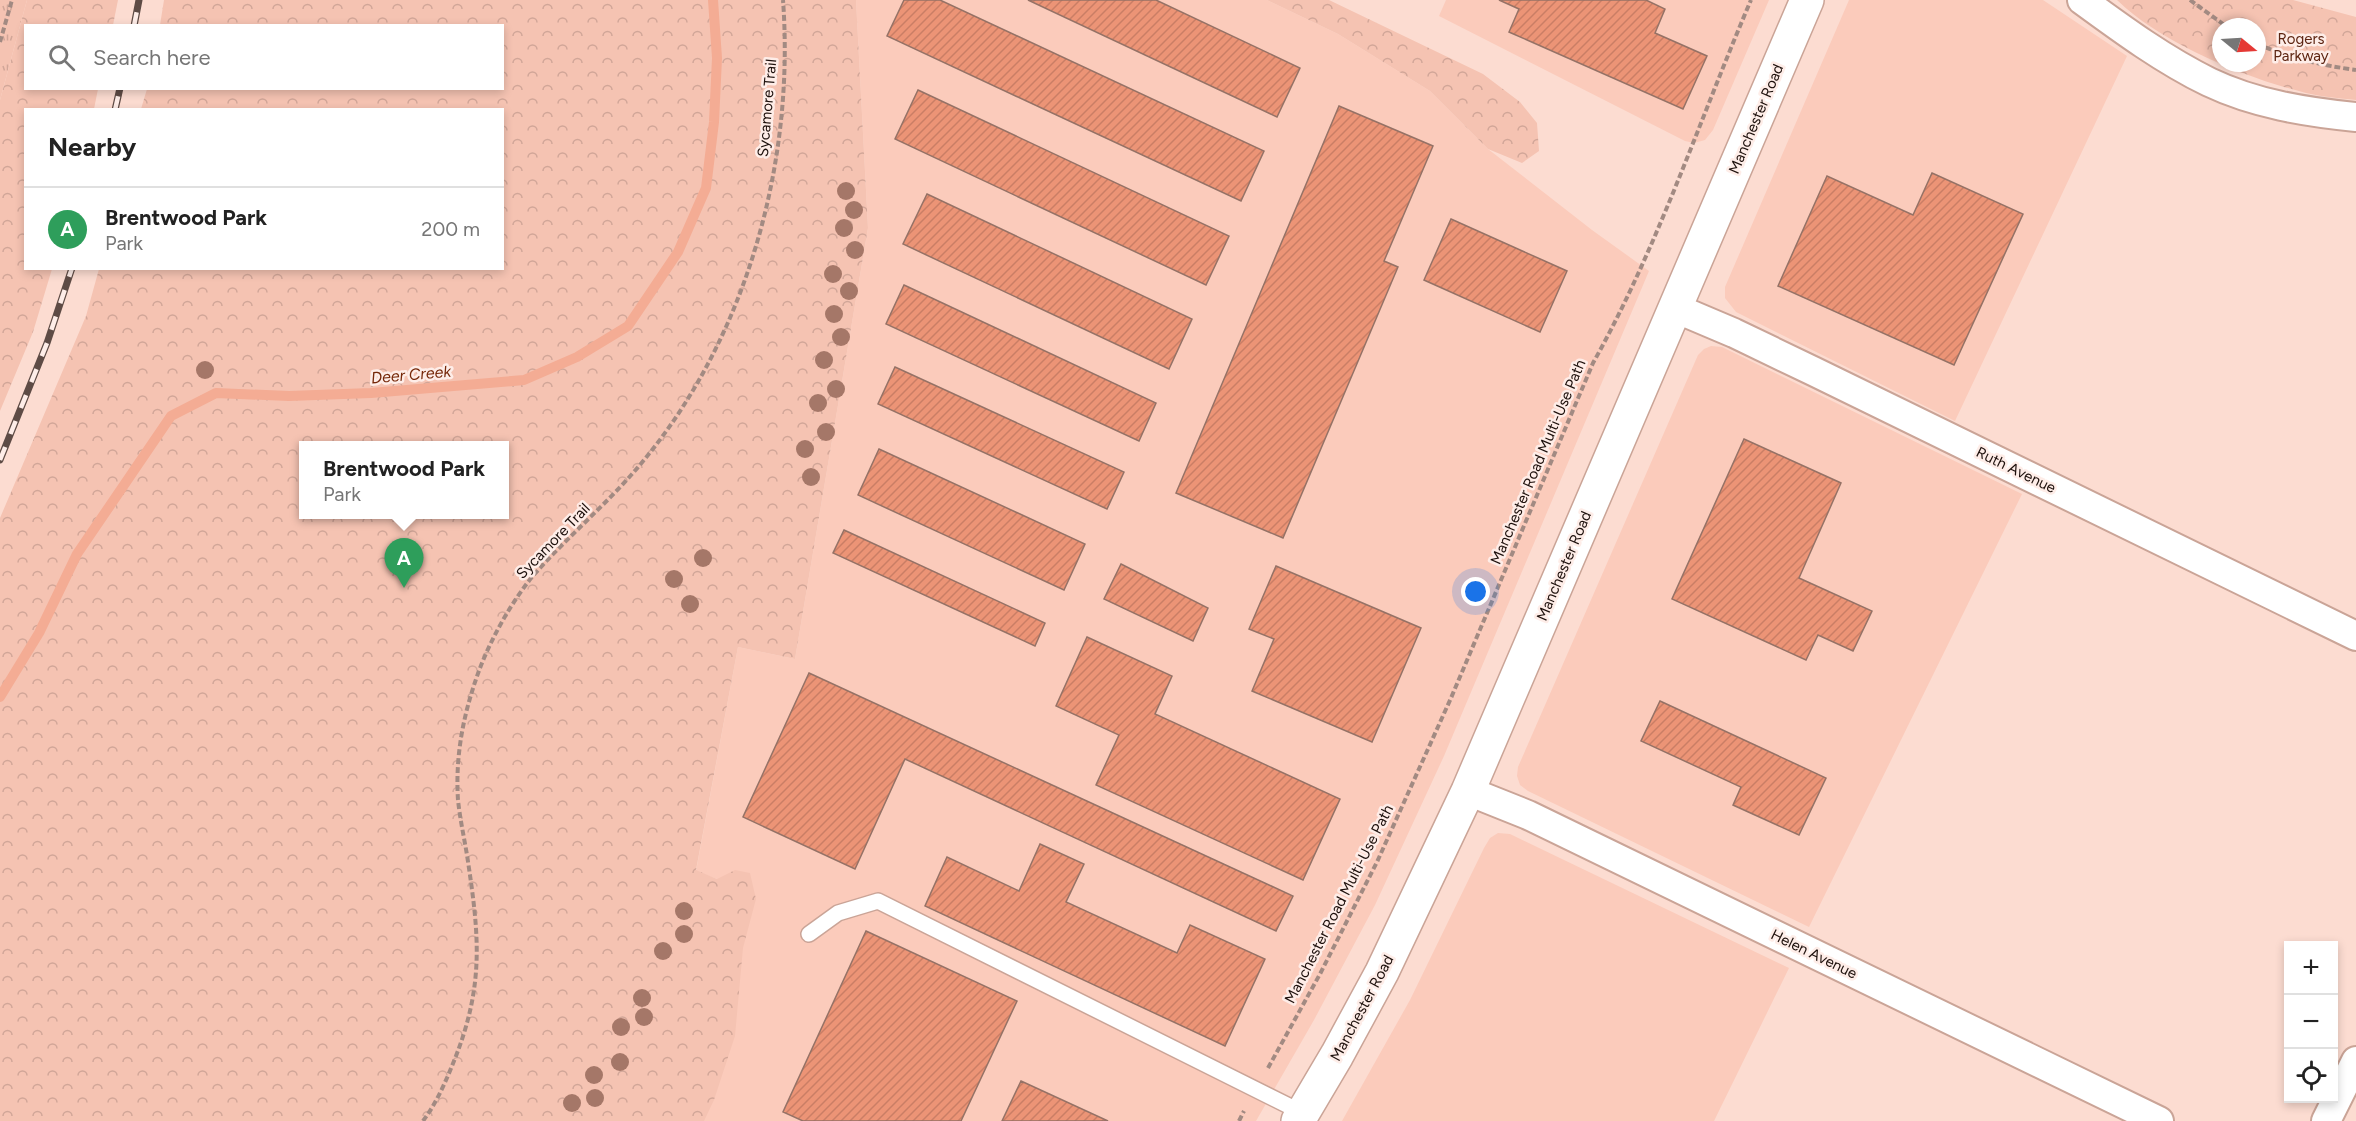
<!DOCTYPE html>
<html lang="en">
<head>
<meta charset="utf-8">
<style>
  :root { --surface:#fff; --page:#f2f2f2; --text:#222; --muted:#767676; --line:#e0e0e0; --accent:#ea580c }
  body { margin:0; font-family:Figtree,sans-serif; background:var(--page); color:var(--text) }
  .controls { position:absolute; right:18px; bottom:18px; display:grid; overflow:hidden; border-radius:0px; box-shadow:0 3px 9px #0003 }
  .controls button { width:54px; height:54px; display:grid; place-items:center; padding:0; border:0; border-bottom:2px solid var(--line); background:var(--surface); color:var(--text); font:30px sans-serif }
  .compass { position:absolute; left:2212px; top:18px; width:54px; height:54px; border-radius:50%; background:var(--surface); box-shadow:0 3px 9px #0003; rotate:108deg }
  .you { position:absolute; left:1476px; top:592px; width:21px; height:21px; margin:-15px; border:4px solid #fff; border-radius:50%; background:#1a73e8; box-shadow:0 0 0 9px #1a73e833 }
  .badge { display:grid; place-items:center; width:39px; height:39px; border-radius:50%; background:var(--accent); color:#fff; font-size:20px; font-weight:700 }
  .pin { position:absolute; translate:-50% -50px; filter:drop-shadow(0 2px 3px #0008) }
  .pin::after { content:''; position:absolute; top:32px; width:21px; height:18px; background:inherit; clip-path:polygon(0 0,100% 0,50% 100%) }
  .popup { position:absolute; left:299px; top:441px; width:210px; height:78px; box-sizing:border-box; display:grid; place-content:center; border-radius:0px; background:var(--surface); filter:drop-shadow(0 2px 4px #0005); font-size:20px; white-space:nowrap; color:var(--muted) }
  .popup b { font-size:22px; color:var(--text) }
  .popup::after { content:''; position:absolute; left:50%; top:100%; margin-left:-12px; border:12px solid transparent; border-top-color:var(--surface) }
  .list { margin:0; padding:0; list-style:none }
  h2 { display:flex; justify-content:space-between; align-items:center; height:78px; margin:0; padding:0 24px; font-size:26px }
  h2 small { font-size:20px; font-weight:400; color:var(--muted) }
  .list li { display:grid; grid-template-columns:39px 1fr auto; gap:18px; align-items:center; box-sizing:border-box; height:84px; padding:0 24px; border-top:2px solid var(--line) }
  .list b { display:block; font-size:22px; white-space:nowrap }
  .list p { margin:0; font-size:20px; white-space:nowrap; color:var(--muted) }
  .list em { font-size:20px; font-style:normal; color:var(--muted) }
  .icon { flex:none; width:33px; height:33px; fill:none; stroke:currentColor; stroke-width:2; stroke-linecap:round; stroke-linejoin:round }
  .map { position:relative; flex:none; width:2356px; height:1121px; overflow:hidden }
  .search { position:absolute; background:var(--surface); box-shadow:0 3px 9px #0003; left:24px; top:24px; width:480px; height:66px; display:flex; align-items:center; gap:15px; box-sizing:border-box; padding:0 21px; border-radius:0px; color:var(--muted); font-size:22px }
  .panel { position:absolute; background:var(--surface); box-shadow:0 3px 9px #0003; left:24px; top:108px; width:480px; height:162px; border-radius:0px }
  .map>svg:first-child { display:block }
  .built { fill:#fbcbbb }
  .grass { fill:url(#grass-tufts) }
  .forest { fill:url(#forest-crowns); fill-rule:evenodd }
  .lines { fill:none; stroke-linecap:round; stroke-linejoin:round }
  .stream { stroke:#f4ac94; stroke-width:10 }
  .building { fill:url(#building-hatch); stroke:#957266; stroke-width:1.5 }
  .service-casing { stroke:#caa497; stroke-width:18 }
  .minor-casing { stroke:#caa497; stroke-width:32 }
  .primary-casing { stroke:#caa497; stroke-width:36 }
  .path { stroke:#a28a82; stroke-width:4; stroke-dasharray:6 3; stroke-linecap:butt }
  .service { stroke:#fff; stroke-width:15 }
  .minor { stroke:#fff; stroke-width:28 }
  .primary { stroke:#fff; stroke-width:33 }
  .rail-casing { stroke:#5e4b45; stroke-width:7 }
  .rail { stroke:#feede8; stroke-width:4.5; stroke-dasharray:14; stroke-linecap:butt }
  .tree { fill:#a57768 }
  .labels { text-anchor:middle; stroke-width:5; stroke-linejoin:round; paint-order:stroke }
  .park-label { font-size:15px; fill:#5d2512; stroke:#feede8 }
  .street-label { font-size:15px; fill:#1c0f0b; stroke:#feede8 }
  .water-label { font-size:16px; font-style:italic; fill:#762809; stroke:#feede8 }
</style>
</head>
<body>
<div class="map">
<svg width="2356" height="1121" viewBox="0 0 2356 1121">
  <defs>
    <pattern id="grass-tufts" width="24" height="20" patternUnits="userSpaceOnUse" patternTransform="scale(1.5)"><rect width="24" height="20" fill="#f5c3b2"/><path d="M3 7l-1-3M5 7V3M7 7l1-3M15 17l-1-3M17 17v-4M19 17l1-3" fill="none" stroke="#d1a698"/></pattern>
    <pattern id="forest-crowns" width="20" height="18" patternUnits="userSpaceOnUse" patternTransform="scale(1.5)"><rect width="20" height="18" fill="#f5c3b2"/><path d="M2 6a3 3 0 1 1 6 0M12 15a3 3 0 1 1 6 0" fill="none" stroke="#d1a698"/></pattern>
    <pattern id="building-hatch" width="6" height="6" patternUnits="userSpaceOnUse" patternTransform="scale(1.5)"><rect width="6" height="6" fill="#ec9476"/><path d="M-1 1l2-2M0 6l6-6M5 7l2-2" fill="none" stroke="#ca7e65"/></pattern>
  </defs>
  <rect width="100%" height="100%" fill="#fcdcd1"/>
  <!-- built -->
  <path class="built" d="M856,0H1267L1338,34L1430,91L1488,149L1592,230L1649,271L1444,756L1375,905L1314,1020L1256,1121H591L717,879L696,871L738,647L795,659L868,228Z
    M1446,0H1769L1713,130L1705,140L1694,143L1685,141L1439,16Z
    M1849,0H2043L2127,56L1955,421L1736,312L1725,298V287Z
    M1711,346L1722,347L2022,494L1809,927L1528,791L1520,785L1517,776L1518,767L1698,355L1704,349Z
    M1498,833L1510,834L1789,968L1714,1121H1342L1410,1000L1484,848L1490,838Z"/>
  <!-- grass -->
  <path class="grass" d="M0,0H27L0,100Z"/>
  <!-- forest -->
  <path class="forest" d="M27,0H118L113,25L26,26V88L98,89L94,109L26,110V268L52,269L33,332L0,411V100Z
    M164,0H856L868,228L795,659L738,647L696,870L717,879L735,870L750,873L756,899L743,948L735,1036L714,1100L704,1121H0V518L86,316L99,269L502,268V110L141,109L147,89L502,88V26L160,25ZM304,446H504V514H304Z
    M1267,0H1329L1483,74L1520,102L1537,123L1539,151L1522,163L1488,149L1430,91L1338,34Z
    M2117,0H2293L2356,17V100C2339,98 2322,97 2306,93C2245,78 2161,43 2117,0ZM2221,27H2257V63H2221Z"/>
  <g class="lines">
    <!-- stream -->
    <path class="stream" d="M0,697L39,633L77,554L171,416L216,393L289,396L371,393L524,380L577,357L628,326L678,252L706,188L714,122L717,58L713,0"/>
  </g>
  <!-- building -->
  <path class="building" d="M904,0H940L1264,151L1241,201L887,36Z
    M1028,0H1156L1300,68L1277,117Z
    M1499,0H1646L1665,9L1655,33L1707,56L1683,109L1509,32L1519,9Z
    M918,90L1229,236L1206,285L895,139Z
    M1339,106L1433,146L1384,261L1398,267L1283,538L1176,493Z
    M1932,173L2023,214L1954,365L1778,286L1827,176L1913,215Z
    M927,194L1192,319L1169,369L903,244Z
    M1451,219L1567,271L1540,332L1424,280Z
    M904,285L1156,403L1139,441L886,324Z
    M895,367L1124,472L1107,509L878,404Z
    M1744,439L1841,483L1799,578L1872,611L1853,651L1818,635L1806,660L1672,599Z
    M879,449L1085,544L1064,590L858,495Z
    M844,530L1045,623L1035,646L833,553Z
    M1121,564L1208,608L1193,641L1104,599Z
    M1276,566L1421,628L1372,742L1252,691L1274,639L1249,629Z
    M1087,637L1172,676L1155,714L1340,799L1303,880L1096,785L1119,735L1056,706Z
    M809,673L1293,896L1276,931L905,759L855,869L743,817Z
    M1660,701L1826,778L1799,835L1733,805L1741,787L1641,741Z
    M1040,844L1084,864L1066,902L1177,953L1190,925L1265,959L1225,1046L925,906L947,857L1019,891Z
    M866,931L1017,1001L961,1121H803L783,1112Z
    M1021,1081L1108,1121H1002Z"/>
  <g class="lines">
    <defs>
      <path id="service" d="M809,934L838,913L878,901L1303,1113"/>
      <path id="minor" d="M2082,0C2123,30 2164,60 2209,82C2255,104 2306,112 2356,117
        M1675,308L1734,333L1813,371L2356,636
        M1468,791L1528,815L2159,1121
        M2326,1121L2356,1061"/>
      <path id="primary" d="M1298,1121L1337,1055L1382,972L1468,791L1807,0"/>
    </defs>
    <!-- service casing -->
    <use href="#service" class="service-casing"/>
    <!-- minor casing -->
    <use href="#minor" class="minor-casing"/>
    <!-- primary casing -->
    <use href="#primary" class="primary-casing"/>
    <!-- path -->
    <path class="path" d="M2190,0L2227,27
      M0,42L12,0
      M2257,44C2291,58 2319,65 2356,70
      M1268,1068L1320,974L1377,862L1451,698L1593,363C1658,247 1699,121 1751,0
      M423,1121C436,1104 446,1081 454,1061C485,984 479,934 467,855C464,837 460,819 458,800C455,754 464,711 480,668C492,637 511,603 532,577C566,538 606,505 639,466C746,340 795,164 783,0
      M1239,1121L1244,1111"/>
    <!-- service -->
    <use href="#service" class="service"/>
    <!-- minor -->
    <use href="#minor" class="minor"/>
    <!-- primary -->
    <use href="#primary" class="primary"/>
    <defs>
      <path id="rail" d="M134,26L139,0
        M115,110L120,88
        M0,460L47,343L72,268"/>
    </defs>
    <!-- rail casing -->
    <use href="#rail" class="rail-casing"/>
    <!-- rail -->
    <use href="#rail" class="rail"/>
  </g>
  <!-- trees -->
  <g class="tree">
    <circle cx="846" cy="191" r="9"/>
    <circle cx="854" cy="210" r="9"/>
    <circle cx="844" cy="228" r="9"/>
    <circle cx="855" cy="250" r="9"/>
    <circle cx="833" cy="274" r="9"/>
    <circle cx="849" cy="291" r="9"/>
    <circle cx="834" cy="314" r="9"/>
    <circle cx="841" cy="337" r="9"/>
    <circle cx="824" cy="360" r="9"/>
    <circle cx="205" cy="370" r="9"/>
    <circle cx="836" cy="389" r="9"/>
    <circle cx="818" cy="403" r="9"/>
    <circle cx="826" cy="432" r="9"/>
    <circle cx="805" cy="449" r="9"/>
    <circle cx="811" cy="477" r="9"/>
    <circle cx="703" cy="558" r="9"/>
    <circle cx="674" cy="579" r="9"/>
    <circle cx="690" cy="604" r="9"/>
    <circle cx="684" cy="911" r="9"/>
    <circle cx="684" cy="934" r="9"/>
    <circle cx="663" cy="951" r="9"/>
    <circle cx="642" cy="998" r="9"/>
    <circle cx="644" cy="1017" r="9"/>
    <circle cx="621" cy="1027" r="9"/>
    <circle cx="620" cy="1062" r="9"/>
    <circle cx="594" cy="1075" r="9"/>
    <circle cx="595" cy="1098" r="9"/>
    <circle cx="572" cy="1103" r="9"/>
  </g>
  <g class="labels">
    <!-- park labels -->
    <g class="park-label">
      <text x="2301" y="44">Rogers<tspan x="2301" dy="17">Parkway</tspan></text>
    </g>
    <!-- street labels -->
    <g class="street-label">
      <text transform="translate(767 108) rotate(-85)" y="5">Sycamore Trail</text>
      <text transform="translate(1756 119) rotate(-67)" y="5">Manchester Road</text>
      <text transform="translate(1538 462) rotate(-67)" y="5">Manchester Road Multi-Use Path</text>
      <text transform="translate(2016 470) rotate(26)" y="5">Ruth Avenue</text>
      <text transform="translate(553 541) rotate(-46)" y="5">Sycamore Trail</text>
      <text transform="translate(1564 566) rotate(-67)" y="5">Manchester Road</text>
      <text transform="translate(1339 904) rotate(-63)" y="5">Manchester Road Multi-Use Path</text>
      <text transform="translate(1814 954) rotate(26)" y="5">Helen Avenue</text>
      <text transform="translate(1362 1008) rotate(-62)" y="5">Manchester Road</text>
    </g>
    <!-- water labels -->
    <g class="water-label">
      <text transform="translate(411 374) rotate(-5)" y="6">Deer Creek</text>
    </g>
  </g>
</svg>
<div class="controls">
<button>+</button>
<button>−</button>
<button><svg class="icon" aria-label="locate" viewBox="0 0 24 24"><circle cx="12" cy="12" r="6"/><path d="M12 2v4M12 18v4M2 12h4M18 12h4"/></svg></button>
</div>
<svg class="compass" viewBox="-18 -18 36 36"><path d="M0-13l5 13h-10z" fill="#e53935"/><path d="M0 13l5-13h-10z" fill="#767676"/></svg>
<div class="you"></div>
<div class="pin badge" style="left:404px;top:588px;background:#2e9e5b">A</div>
<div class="popup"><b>Brentwood Park</b>Park</div>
<div class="search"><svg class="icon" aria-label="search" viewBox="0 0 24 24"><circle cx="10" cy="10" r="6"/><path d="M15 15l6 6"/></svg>Search here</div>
<section class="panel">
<h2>Nearby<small></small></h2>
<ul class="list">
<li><span class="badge" style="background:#2e9e5b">A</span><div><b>Brentwood Park</b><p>Park</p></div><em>200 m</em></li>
</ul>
</section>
</div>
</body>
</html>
